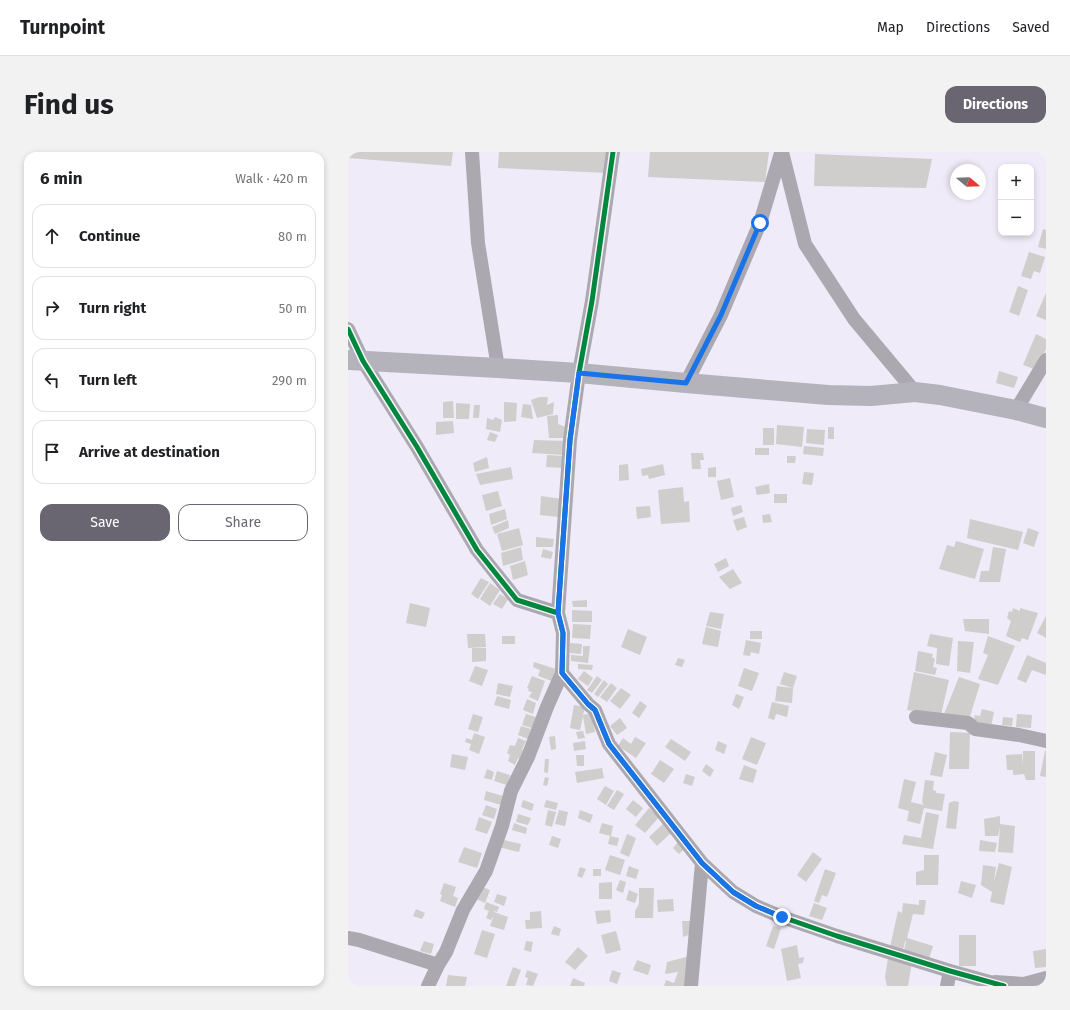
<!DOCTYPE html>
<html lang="en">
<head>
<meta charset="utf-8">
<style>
  :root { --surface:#fff; --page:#f2f2f2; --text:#202124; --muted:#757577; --line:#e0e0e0; --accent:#696571 }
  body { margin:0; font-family:"Fira Sans",sans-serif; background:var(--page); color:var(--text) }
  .controls { position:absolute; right:12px; top:12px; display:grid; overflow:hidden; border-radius:8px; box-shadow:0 2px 6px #0003 }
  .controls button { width:36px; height:36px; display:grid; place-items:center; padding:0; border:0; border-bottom:1px solid var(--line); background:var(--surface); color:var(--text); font:20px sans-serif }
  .compass { position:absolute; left:602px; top:12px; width:36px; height:36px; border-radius:50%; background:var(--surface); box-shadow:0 2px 6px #0003; rotate:109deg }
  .stop { position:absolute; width:12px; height:12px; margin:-9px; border:3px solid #1a73e8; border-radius:50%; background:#fff }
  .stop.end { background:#1a73e8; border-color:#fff; box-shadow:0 1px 4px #0008 }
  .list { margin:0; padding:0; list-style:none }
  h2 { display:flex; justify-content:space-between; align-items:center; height:52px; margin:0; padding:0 16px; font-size:17px }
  h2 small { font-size:13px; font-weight:400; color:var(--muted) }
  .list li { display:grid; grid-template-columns:26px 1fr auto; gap:12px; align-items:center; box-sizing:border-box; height:64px; margin:0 8px 8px; padding:0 8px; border:1px solid var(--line); border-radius:12px }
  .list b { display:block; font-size:15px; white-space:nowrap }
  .list em { font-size:13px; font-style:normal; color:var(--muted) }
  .actions { display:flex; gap:8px; padding:12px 16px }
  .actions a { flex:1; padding:9px 0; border:1px solid var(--accent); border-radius:12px; text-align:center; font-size:14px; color:var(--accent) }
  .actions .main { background:var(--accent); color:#fff }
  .icon { flex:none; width:22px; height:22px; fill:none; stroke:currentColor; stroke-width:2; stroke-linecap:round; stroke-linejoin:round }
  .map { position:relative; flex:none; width:698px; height:834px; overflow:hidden; border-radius:12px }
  header { display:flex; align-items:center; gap:24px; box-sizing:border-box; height:56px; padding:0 20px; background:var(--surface); border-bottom:1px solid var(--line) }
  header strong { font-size:19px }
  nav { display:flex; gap:22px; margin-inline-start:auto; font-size:14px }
  .intro { display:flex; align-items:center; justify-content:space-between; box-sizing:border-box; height:96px; padding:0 24px }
  h1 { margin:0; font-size:28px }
  .button { padding:10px 18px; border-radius:12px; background:var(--accent); color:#fff; font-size:14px; font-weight:700 }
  main { display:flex; gap:24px; padding:0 24px }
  aside { flex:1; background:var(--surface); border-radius:12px; box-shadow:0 2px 6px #0003 }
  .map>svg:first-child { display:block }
  .building { fill:#d0cdcd }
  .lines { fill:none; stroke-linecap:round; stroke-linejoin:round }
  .street { stroke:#aba9af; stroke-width:14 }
  .secondary { stroke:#b4b2bb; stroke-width:20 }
  .cycleway-casing { stroke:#f8f6fc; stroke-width:8 }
  .cycleway { stroke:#00873e; stroke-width:5 }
  .route { stroke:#1a73e8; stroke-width:5 }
</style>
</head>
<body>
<header>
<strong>Turnpoint</strong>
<nav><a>Map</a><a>Directions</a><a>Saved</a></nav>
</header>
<div class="intro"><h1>Find us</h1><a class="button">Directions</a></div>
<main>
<aside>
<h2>6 min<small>Walk · 420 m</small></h2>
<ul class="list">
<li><svg class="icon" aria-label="ahead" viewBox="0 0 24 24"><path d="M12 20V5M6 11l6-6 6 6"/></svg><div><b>Continue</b></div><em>80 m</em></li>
<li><svg class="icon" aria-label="right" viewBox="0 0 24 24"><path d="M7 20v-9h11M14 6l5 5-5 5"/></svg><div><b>Turn right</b></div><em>50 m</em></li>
<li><svg class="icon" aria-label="left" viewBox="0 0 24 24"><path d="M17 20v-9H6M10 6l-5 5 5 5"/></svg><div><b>Turn left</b></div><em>290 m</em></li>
<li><svg class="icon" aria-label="arrive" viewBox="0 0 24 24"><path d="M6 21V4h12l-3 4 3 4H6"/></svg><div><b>Arrive at destination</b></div></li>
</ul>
<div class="actions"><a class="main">Save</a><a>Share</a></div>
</aside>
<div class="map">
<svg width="698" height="834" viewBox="0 0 698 834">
  <rect width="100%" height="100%" fill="#efebf8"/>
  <!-- building -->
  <path class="building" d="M0,0H105L103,14L0,6Z
    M151,0H262L261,21L150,16Z
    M302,0H421L417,30L300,25Z
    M467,2L584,7L578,36L466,34Z
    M695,77L698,78V97L690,95Z
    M681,100L697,105L692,121L686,119L683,127L673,124Z
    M670,134L680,138L671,164L661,160Z
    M698,141V168L688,164Z
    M688,182L698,187V197L689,218L675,213Z
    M651,219L670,225L666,236L648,231Z
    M191,245H200L199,253L206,250L205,262L189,266L183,248Z
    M105,249L106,266H95V250Z
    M156,250L169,251L168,269L156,270Z
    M108,251L122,252L121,267H108Z
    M175,252L183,253L185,267L173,265Z
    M126,253H132L131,266H125Z
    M210,263V272L220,276L219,286H201L199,264Z
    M147,265L154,268L152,280L138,277L139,266L145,268Z
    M105,269L106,281L88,283V270Z
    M429,273L456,275L454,295L428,292Z
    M480,275H486V287H480Z
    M415,276H426V293H415Z
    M459,277L477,278L476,293L458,291Z
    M142,280L150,283L147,290L139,288Z
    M186,288L219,289L216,303L184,301Z
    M456,294L476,296L475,304L455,302Z
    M407,296H421V303H407Z
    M343,301H355L356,308H352L353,317H344Z
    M199,303L216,304L215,316L198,315Z
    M439,304H448L447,311H439Z
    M139,305L141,316L127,320L125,311Z
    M280,312L281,328L271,329V313Z
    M315,312L317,323L301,327L300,323L294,324L293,317Z
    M163,315L165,327L132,333L128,322Z
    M368,315V325H360V316Z
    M456,320L466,321L464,333L454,332Z
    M382,326L386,345L373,348L369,329Z
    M421,332L422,341L409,343L407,335Z
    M335,335L336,350L341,349L342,370L313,372L310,338Z
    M150,339L154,354L138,359L134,343Z
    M426,342H439V351H426Z
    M193,344L214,347L211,365L192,363Z
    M393,353L395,360L385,364L383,356Z
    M302,354L303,365L289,367L288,355Z
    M157,357L159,367L143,373L141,362Z
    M422,362L424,370L415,371L414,363Z
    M396,365L399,375L389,379L385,368Z
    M622,367L675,380L670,398L619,386Z
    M160,368L161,376L147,382L144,375Z
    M171,376L175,393L154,399L149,382Z
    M680,376L691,380L686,395L675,391Z
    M188,385L206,387L205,395H188Z
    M608,389L636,397L627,427L591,417L599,393L606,395Z
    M173,395L175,408L155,414L153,401Z
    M645,395L658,397L652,430H631L633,419H641Z
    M195,397L205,400L203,407L193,405Z
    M378,406L381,414L370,420L366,412Z
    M177,409L180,423L165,428L162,414Z
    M385,417L394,431L382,437L371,425Z
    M133,426L141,430L130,447L123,442Z
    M142,431L152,438L142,454L132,447Z
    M152,442L160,447L154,457L145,452Z
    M239,448V455H225L224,449Z
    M62,451L82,456L78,475L58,471Z
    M665,456L672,459V456L690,461L680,488L674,486L672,490L658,484L663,469L659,466L661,459L664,460Z
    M224,458L244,459V470H224Z
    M362,460L376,462L373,477L358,474Z
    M698,464V486L689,481Z
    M615,467H641V482L617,479Z
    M225,472L243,473L242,487L224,486Z
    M358,475L373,479L370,495L354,492Z
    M280,477L299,485L292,503L273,495Z
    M402,479H414V487H402Z
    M119,482H137L138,495L120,496Z
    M582,482L605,486L601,514L588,512L589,496L579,494Z
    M154,484H167V492H154Z
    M640,484L667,494L650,533L630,527L640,503L635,501Z
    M398,488L413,491L411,502L403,500L402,504L395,503Z
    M610,489L626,490L622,521L609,519Z
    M222,491L234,492L233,502L222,501Z
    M235,494H242L240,511L223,509V503L235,504Z
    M124,496H138V509L124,510Z
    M570,499L585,502L584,505L587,507L585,515L589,516L587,523L567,519Z
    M679,503L698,511V523L684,518L678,531L669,527Z
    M330,506L337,508L334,515L327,513Z
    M186,510L208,517L204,529L190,524L192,518L185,515Z
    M230,512L245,513L244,518L230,517Z
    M127,514L140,518L134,534L121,529Z
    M396,516L411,521L404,539L390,534Z
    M236,519L245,526L240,534L230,527Z
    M436,520L449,524L445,536L432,532Z
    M566,520L601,528L593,563L559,558Z
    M184,524L197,529L190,549L181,545L184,540L180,539L181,537L179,536Z
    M249,524L254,528L244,541L239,538Z
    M611,525L632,532L620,571L596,562Z
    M256,528L260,532L250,545L246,542Z
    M150,531L165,534L162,545L148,542Z
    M263,531L269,536L259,550L252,545Z
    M429,534L445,536L444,551L427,549Z
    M273,536L283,543L272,557L262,549Z
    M388,542L396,545L391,557L384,553Z
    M149,544L163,548L161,557L146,553Z
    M179,547L188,551L185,562L175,558Z
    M292,549L299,554L291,566L284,561Z
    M424,550L441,554L439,565L428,562L426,568L420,566Z
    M226,553L237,555L235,563L243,561L247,580L238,582L235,564L232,578L222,576Z
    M634,557L646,560L643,575L625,571L627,563L632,564Z
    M125,562L135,565L130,580L120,577Z
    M178,562L188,565L184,576L174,573Z
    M669,562L684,563L683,576L668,575Z
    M655,565L665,566L664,574L654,573Z
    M272,566L279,576L269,583L262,574Z
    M173,574L183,577L180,587L170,583Z
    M235,579L237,586L230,587L228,580Z
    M602,580L622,581L621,617H601Z
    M126,581L137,585L131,602L121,598L123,592L117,590L118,586L124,588Z
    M207,584L208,597L203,598L201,585Z
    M287,585L298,591L288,606L270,594L275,586L283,592Z
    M403,585L418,591L409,613L394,607Z
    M170,586L178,589L174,598L177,599L173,607L170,606L167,613L160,609L162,603L159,601L162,593L167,594Z
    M323,587L343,600L337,609L317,595Z
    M237,589L238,597L226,599L225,591Z
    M370,589L379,593L376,602L367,598Z
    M675,599H687V628H678L676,622L665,623V618H659L658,603L674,602L675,614Z
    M697,599H698V625L692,624Z
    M587,600L599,603L594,625L582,623Z
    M104,602L120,605L117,618L102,615Z
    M228,603H236V614H229Z
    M197,607H201L200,621L196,620Z
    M312,608L326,617L316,631L303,622Z
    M358,612L366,618L362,625L354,619Z
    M396,613L409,618L405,631L391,627Z
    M254,616L256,626L229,631L227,620Z
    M139,617L146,620L144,628L136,626Z
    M149,619L162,623L159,633L146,629Z
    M338,622L347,625L344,634L335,631Z
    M197,625L201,626L199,634L195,633Z
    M556,627L568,630L563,650L576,653L574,650L577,628L586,629L585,638L588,639V641L597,642L594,659L576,656L572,672L559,669L561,659L550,656Z
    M257,634L266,639L258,653L249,647Z
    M269,638L276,642L266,658L259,654Z
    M138,639L155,644L153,653L136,648Z
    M175,648L186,652L184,659L173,655Z
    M198,648L210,651L208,658L196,655Z
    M285,648L295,656L288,665L278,657Z
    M606,649L611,650L608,677L598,676L601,651Z
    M138,653L149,657L146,667L134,663Z
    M301,656L311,665L297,681L287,673Z
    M200,658L208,660L204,675L197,673Z
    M211,658L220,660L217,674L207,672Z
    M232,658L245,663L242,671L230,666Z
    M578,660L591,663L585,697L554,692L556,683L573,686Z
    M170,662L183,666L180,673L168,670Z
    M652,664V672L667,674L665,701L650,700L652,675L650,684H637L636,667Z
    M131,665L144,670L139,682L127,678Z
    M317,670L325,679L309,694L301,685Z
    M166,671L179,676L178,682L164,678Z
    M254,671L265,674L263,684L251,681Z
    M279,682L288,686L281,705L272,701Z
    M204,684L213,687L210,696L201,693Z
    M262,684L271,686L269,694L260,692Z
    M152,687L173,692L171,700L150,695Z
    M632,688L649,691L647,700L631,699Z
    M330,690L337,696L331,702L325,696Z
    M116,695L134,701L129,716L110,710Z
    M465,700L474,707L458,730L449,723Z
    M262,703L277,708L272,723L257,718Z
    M576,703H591L590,733H568V720L576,718Z
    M651,711L664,715L656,753L642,750L644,740L633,733L635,713L648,715L646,729Z
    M281,714L291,718L288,727L278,724Z
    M232,715L238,717L234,726L229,724Z
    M245,717H253V724H245Z
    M477,717L488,721L479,745L474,743L471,751L466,749Z
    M272,728L278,730L275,741L268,738Z
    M613,729L628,733L624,746L610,741Z
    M264,730V747H251V731Z
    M96,731L108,735L105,744L110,746L107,755L92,749L94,743L92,742Z
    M132,734L142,738L137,751L128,747Z
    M291,736H306L305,766H287V759L291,752Z
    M281,738L290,742L287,751L278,748Z
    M149,742L159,745L156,754L146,750Z
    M325,747L326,759L310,760L309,748Z
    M571,748H578L576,763L565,762L559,786L585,794L581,807L556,799L558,789H557L555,798L542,795L550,759L554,761L555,751L571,753Z
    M138,750L151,755L149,760L146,759V760L160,765L156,778L142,774L146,762L143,768L138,766L141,759L136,757Z
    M466,751L479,756L474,768L461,764Z
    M68,757L77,761L74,767L65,764Z
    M262,758L263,770L249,772L247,759Z
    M193,759L194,776L178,777L177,768H182V760Z
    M334,769H343V782L335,785Z
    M206,774L213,777L211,784L203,782Z
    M425,774L433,776L426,797L418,794Z
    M134,778L147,782L139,806L126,802Z
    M268,779L273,798L258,802L253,783Z
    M611,783H628V814H611Z
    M76,789L86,792L83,802L72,799Z
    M178,789L185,790L183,800L176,798Z
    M449,793L451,806L456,805L455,811L450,812L453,826L439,829L433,797Z
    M230,795L240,804L227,818L217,810Z
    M698,797V815L687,816L685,799Z
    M346,803L340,834H316L318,828L326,831L330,820L317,822L319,810Z
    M540,806L564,810L560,834H539L537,825Z
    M289,808L303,813L300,823L285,818Z
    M165,815L173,818L167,834H158Z
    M179,818L190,822L185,834L178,833L180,826L177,825Z
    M264,818L273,821L269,832L261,829Z
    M100,823L119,825L117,834H98Z
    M225,826L237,831L236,834H222Z"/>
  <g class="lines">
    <!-- street -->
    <path class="street" d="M124,0L130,91L150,216
      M265,0L244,149L231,221L222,288L210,461L215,481L214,521L240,552L247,558L261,592L354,711L385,740L408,754L434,765L489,784L602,819L656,834
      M434,0L457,92L506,167L567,240
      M0,177L15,209L69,295L129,398L169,448L210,461
      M338,231L373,163L412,71L433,1
      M668,258L698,208
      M568,565L620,571L627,577L671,583L698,589
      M0,786L11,788L90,813
      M647,830L676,832L698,826
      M80,834L90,813L98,800L115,758L138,719L154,674L163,639L180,605L199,555L214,521
      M343,834L354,711
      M599,834L602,819"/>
    <!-- secondary -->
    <path class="secondary" d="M0,208L150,216L231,221L338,231L480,243L523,244L567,240L592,243L668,258L698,266"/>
    <defs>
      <path id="cycleway" d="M265,0L244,149L231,221L222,288L210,461L215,481L214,521L240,552L247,558L261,592L354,711L385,740L408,754L434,765L489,784L602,819L656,834
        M0,177L15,209L69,295L129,398L169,448L210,461"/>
    </defs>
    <!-- cycleway casing -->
    <use href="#cycleway" class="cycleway-casing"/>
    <!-- cycleway -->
    <use href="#cycleway" class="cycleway"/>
  </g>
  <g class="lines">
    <!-- route -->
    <path class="route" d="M412,71L373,163L338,231L231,221L222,288L210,461L215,481L214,521L240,552L247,558L261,592L354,711L385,740L408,754L434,765"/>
  </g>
</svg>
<div class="controls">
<button>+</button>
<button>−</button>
</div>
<svg class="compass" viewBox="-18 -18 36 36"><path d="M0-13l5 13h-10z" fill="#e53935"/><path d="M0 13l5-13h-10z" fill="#757577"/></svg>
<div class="stop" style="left:412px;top:71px"></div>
<div class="stop end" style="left:434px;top:765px"></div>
</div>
</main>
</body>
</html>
